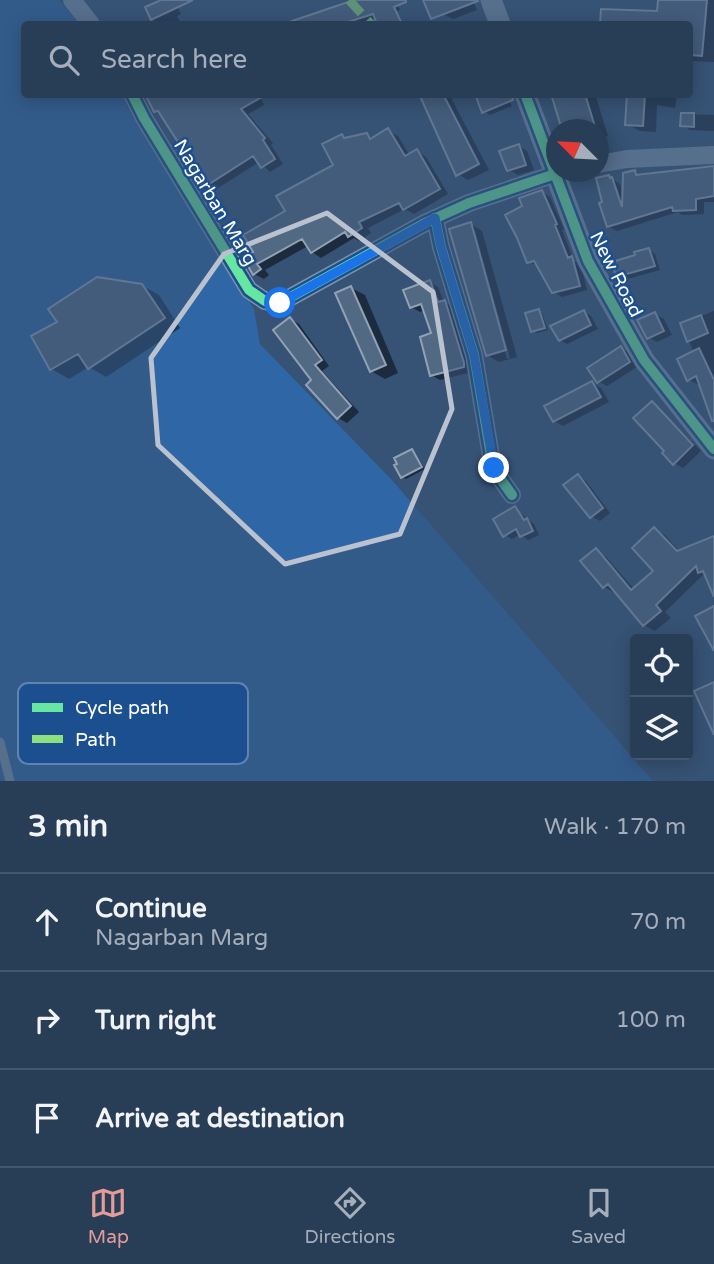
<!DOCTYPE html>
<html lang="en">
<head>
<meta charset="utf-8">
<style>
  :root { --surface:#283e57; --page:#30455d; --text:#f1f3f6; --muted:#a5aeba; --line:#44576d; --accent:#e69b98 }
  body { margin:0; font-family:"Varela Round",sans-serif; background:var(--page); color:var(--text) }
  .controls { position:absolute; right:21px; bottom:21px; display:grid; overflow:hidden; border-radius:7px; box-shadow:0 4px 18px #0003 }
  .controls button { width:63px; height:63px; display:grid; place-items:center; padding:0; border:0; border-bottom:2px solid var(--line); background:var(--surface); color:var(--text); font:35px sans-serif }
  .compass { position:absolute; left:546px; top:119px; width:63px; height:63px; border-radius:50%; background:var(--surface); box-shadow:0 4px 18px #0003; rotate:294deg }
  .stop { position:absolute; width:21px; height:21px; margin:-16px; border:5px solid #1a73e8; border-radius:50%; background:#fff }
  .stop.end { background:#1a73e8; border-color:#fff; box-shadow:0 2px 7px #0008 }
  .list { margin:0; padding:0; list-style:none }
  h2 { display:flex; justify-content:space-between; align-items:center; height:91px; margin:0; padding:0 28px; font-size:30px }
  h2 small { font-size:23px; font-weight:400; color:var(--muted) }
  .list li { display:grid; grid-template-columns:46px 1fr auto; gap:21px; align-items:center; box-sizing:border-box; height:98px; padding:0 28px; border-top:2px solid var(--line) }
  .list b { display:block; font-size:26px; white-space:nowrap }
  .list p { margin:0; font-size:23px; white-space:nowrap; color:var(--muted) }
  .list em { font-size:23px; font-style:normal; color:var(--muted) }
  .icon { flex:none; width:38px; height:38px; fill:none; stroke:currentColor; stroke-width:2; stroke-linecap:round; stroke-linejoin:round }
  .map { position:relative; flex:none; width:714px; height:781px; overflow:hidden }
  .search { position:absolute; background:var(--surface); box-shadow:0 4px 18px #0003; left:21px; right:21px; top:21px; height:77px; display:flex; align-items:center; gap:18px; box-sizing:border-box; padding:0 24px; border-radius:7px; color:var(--muted); font-size:26px }
  .sheet { height:385px; background:var(--surface) }
  nav { display:flex; justify-content:space-around; align-items:center; box-sizing:border-box; height:98px; border-top:2px solid var(--line); background:var(--surface); font-size:19px; color:var(--muted) }
  nav a { display:grid; justify-items:center; gap:4px }
  nav .on { color:var(--accent) }
  .map>svg:first-child { display:block }
  .green { fill:#2f66a5 }
  .shadow { fill:#0007; fill-rule:evenodd }
  .building { fill:#526984; stroke:#92a2b6; stroke-width:2 }
  .lines { fill:none; stroke-linecap:round; stroke-linejoin:round }
  .service { stroke:#7d92a8; stroke-width:9 }
  .minor { stroke:#7d92a8; stroke-width:18 }
  .tertiary { stroke:#7d92a8; stroke-width:21 }
  .quiet { stroke:#8de07e; stroke-width:9; stroke-dasharray:18 9; stroke-linecap:butt }
  .cycleway-casing { stroke:#1b4f8f; stroke-width:15 }
  .cycleway { stroke:#66e7a1; stroke-width:10 }
  .route { stroke:#1a73e8; stroke-width:9 }
  .marked { fill:none; stroke:#b9c2ce; stroke-width:5; stroke-linejoin:round }
  .labels { text-anchor:middle; stroke-width:5; stroke-linejoin:round; paint-order:stroke }
  .street-label { font-size:19px; fill:#fff; stroke:#1b4f8f }
  .key { fill:#1b4f8f; stroke:#5f84b1; stroke-width:2 }
  .key-label { font-size:19px; fill:#fff }
</style>
</head>
<body>
<div class="map">
<svg width="714" height="781" viewBox="0 0 714 781">
  <rect width="100%" height="100%" fill="#365274"/>
  <!-- green -->
  <path class="green" d="M0,0H59L80,24H24V94L122,95L132,116L254,309L260,344L391,479L653,781H0Z"/>
  <!-- shadow -->
  <path class="shadow" d="M165,0L175,3L181,14L177,16L181,24H159L152,19Z
    M359,0H396L400,10L359,24H306L304,19Z
    M437,0H473L477,10L453,19L443,14Z
    M660,0H714V62L690,61V24H602V11L659,12Z
    M258,94L264,105L248,114L273,143L271,145L283,164L270,172L259,162L215,190L207,185L163,116L156,112L149,99Z
    M418,94H449L489,170L468,180L458,174Z
    M507,94L512,106L490,115L484,111Z
    M553,94H595L608,136L598,139V130H564Z
    M628,94H677L675,108L657,105L656,132L640,131L627,124Z
    M682,114L714,115V131L690,130L682,125Z
    M388,131L398,136L410,156L417,151L426,157L448,194L414,214L405,209L368,228L371,233L359,241L354,238L321,258L312,252L308,246L265,270L269,275L264,279L254,274L255,253L287,212L335,166L342,136L347,139L367,135L374,139Z
    M519,146L527,151L534,170L518,175L509,170Z
    M714,168V202H704V214L682,215L678,212L617,231L608,226L604,203L609,177L620,184L624,195L633,172L641,176Z
    M542,192L550,197L564,229L562,230L574,261L581,265L587,290L562,297L554,292L539,266L529,262L525,207Z
    M471,224L482,231L517,357L499,362L487,355L451,230ZM471,231H475L510,358L507,359Z
    M649,250L655,254L660,270L624,280L618,276L637,256Z
    M429,282L438,287L444,302L454,307L472,372L440,380L431,375L433,334L425,310L420,312L411,307Z
    M141,285L159,295L180,328L106,377L89,367L69,379L52,369L33,337Z
    M351,288L365,295L398,373L385,379L371,371Z
    M539,311L542,313L548,330L537,333L533,331Z
    M714,311V414L700,383L697,384L688,379L694,353L682,324Z
    M584,312L591,316L598,329L567,344L560,340Z
    M655,314L664,319L672,335L657,342L648,337Z
    M290,319L299,324L329,366L322,371L359,412L347,423L338,418Z
    M621,348L630,353L637,367L607,386L598,381Z
    M592,383L601,388L609,402L563,426L554,421Z
    M652,404L660,409L701,451L683,468L674,463L666,451Z
    M411,451L415,453L425,469L406,479L402,477Z
    M578,476L586,481L610,513L600,521L591,516Z
    M514,508L534,524L539,535L528,540L520,534L512,539L505,535Z
    M654,529L665,535L680,552L714,548V577L711,578L704,574L665,612L671,618L655,631L644,625L616,592L615,593L604,587L596,550L606,557L634,589L656,571Z"/>
  <!-- building -->
  <path class="building" d="M161,0H193L151,20L145,7Z
    M354,0H406V2L394,7L402,24H377L373,14L342,24H289V22Z
    M423,0H477L478,1L431,19Z
    M658,0H707L702,56L690,55V24H600L601,9L657,11Z
    M153,94H267L241,109L265,138L263,140L275,159L261,168L253,156L206,186L158,111L154,112L147,98Z
    M419,94H443L479,164L456,176Z
    M475,94H512L513,100L482,113Z
    M551,94H585L596,130H562Z
    M627,94H645L643,126L625,125Z
    M681,113H694V127L680,126Z
    M388,128L405,156L417,149L440,189L403,210L399,203L359,222L362,228L348,237L345,232L311,253L302,239L257,264L261,269L253,275L244,259L253,252L243,235L285,211L276,196L333,165L322,144L342,134L344,138L367,133L370,139Z
    M519,144L526,165L507,171L499,151Z
    M714,166V196L696,199V210L673,211L672,207L607,227L599,203L602,202L596,178L609,175L610,178L612,177L622,207L623,173L635,170L636,175Z
    M542,190L557,224L555,225L568,258L572,256L580,286L552,293L534,261L527,263L517,238L505,215L522,206L519,198Z
    M471,222L506,350L486,356L449,229Z
    M649,248L655,266L616,277L612,262L635,255L634,252Z
    M97,277L142,284L165,318L88,369L78,354L50,370L31,336L57,322L48,309Z
    M430,280L438,302L445,300L464,363V367L430,376L420,337L431,333L421,304L410,308L403,290Z
    M351,286L386,365L370,372L335,293Z
    M539,309L545,328L531,332L525,313Z
    M584,310L591,325L559,341L550,326Z
    M655,312L664,331L647,339L637,320Z
    M701,315L708,333L687,342L680,323Z
    M290,317L322,360L315,365L351,406L337,419L306,385L311,380L273,330Z
    M621,346L630,362L597,383L587,368Z
    M699,348L714,380V421H712L696,376L687,381L677,359Z
    M592,381L601,397L553,422L544,406Z
    M652,401L693,445L673,465L662,453L664,451L633,418Z
    M412,449L422,467L401,478L394,465L397,464L394,458Z
    M578,474L603,508L590,518L563,485Z
    M515,506L524,520L527,518L533,531L520,537L516,529L503,537L493,519Z
    M654,527L677,551L714,536V597L703,571L698,573L696,566L656,605L661,611L643,626L608,584L603,588L580,561L596,548L631,590L653,571L632,548Z
    M714,606V651L695,616Z
    M714,682V735L694,691Z"/>
  <g class="lines">
    <!-- service -->
    <path class="service" d="M0,742L10,781"/>
    <!-- minor -->
    <path class="minor" d="M72,0L91,24
      M132,94L144,118L249,290L265,301L280,303L425,223L469,203L561,172
      M598,164L627,159L714,155
      M435,218L441,247L474,355L493,468L512,495"/>
    <!-- tertiary -->
    <path class="tertiary" d="M491,0L500,24
      M525,94L588,261L644,360L714,449"/>
    <!-- quiet -->
    <path class="quiet" d="M349,0L371,24"/>
    <defs>
      <path id="cycleway" d="M132,94L144,118L249,290L265,301L280,303L425,223L469,203L561,172
        M525,94L588,261L644,360L714,449
        M435,218L441,247L474,355L493,468L512,495"/>
    </defs>
    <!-- cycleway casing -->
    <use href="#cycleway" class="cycleway-casing"/>
    <!-- cycleway -->
    <use href="#cycleway" class="cycleway"/>
  </g>
  <g class="lines">
    <!-- route -->
    <path class="route" d="M280,303L435,218L441,247L474,355L494,468"/>
  </g>
  <!-- marked area -->
  <path d="M0 0H714V781H0ZM327,213L433,292L452,409L400,534L285,564L158,445L151,358L224,254Z" fill="#365274" fill-opacity=".55" fill-rule="evenodd"/>
  <path class="marked" d="M327,213L433,292L452,409L400,534L285,564L158,445L151,358L224,254Z"/>
  <g class="labels">
    <!-- street labels -->
    <g class="street-label">
      <text transform="translate(216 202) rotate(59)" y="7">Nagarban Marg</text>
      <text transform="translate(617 274) rotate(63)" y="7">New Road</text>
    </g>
  </g>
  <!-- legend -->
  <rect x="18" y="683" width="230" height="81" rx="10" class="key"/>
  <rect x="32" y="703" width="31" height="9" fill="#66e7a1"/>
  <rect x="32" y="735" width="31" height="8" fill="#8de07e"/>
  <g class="key-label">
    <text x="75" y="714">Cycle path</text>
    <text x="75" y="746">Path</text>
  </g>
</svg>
<div class="controls">
<button><svg class="icon" aria-label="locate" viewBox="0 0 24 24"><circle cx="12" cy="12" r="6"/><path d="M12 2v4M12 18v4M2 12h4M18 12h4"/></svg></button>
<button><svg class="icon" aria-label="layers" viewBox="0 0 24 24"><path d="M12 4l9 5-9 5-9-5zM3 14l9 5 9-5"/></svg></button>
</div>
<svg class="compass" viewBox="-18 -18 36 36"><path d="M0-13l5 13h-10z" fill="#e53935"/><path d="M0 13l5-13h-10z" fill="#a5aeba"/></svg>
<div class="stop" style="left:280px;top:303px"></div>
<div class="stop end" style="left:494px;top:468px"></div>
<div class="search"><svg class="icon" aria-label="search" viewBox="0 0 24 24"><circle cx="10" cy="10" r="6"/><path d="M15 15l6 6"/></svg>Search here</div>
</div>
<section class="sheet">
<h2>3 min<small>Walk · 170 m</small></h2>
<ul class="list">
<li><svg class="icon" aria-label="ahead" viewBox="0 0 24 24"><path d="M12 20V5M6 11l6-6 6 6"/></svg><div><b>Continue</b><p>Nagarban Marg</p></div><em>70 m</em></li>
<li><svg class="icon" aria-label="right" viewBox="0 0 24 24"><path d="M7 20v-9h11M14 6l5 5-5 5"/></svg><div><b>Turn right</b></div><em>100 m</em></li>
<li><svg class="icon" aria-label="arrive" viewBox="0 0 24 24"><path d="M6 21V4h12l-3 4 3 4H6"/></svg><div><b>Arrive at destination</b></div></li>
</ul>
</section>
<nav>
<a class="on"><svg class="icon" aria-label="map" viewBox="0 0 24 24"><path d="M3 6l6-2 6 2 6-2v14l-6 2-6-2-6 2zM9 4v14M15 6v14"/></svg>Map</a>
<a><svg class="icon" aria-label="directions" viewBox="0 0 24 24"><path d="M12 3l9 9-9 9-9-9zM9 14v-3h6M13 9l2 2-2 2"/></svg>Directions</a>
<a><svg class="icon" aria-label="saved" viewBox="0 0 24 24"><path d="M7 4h10v16l-5-4-5 4z"/></svg>Saved</a>
</nav>
</body>
</html>
